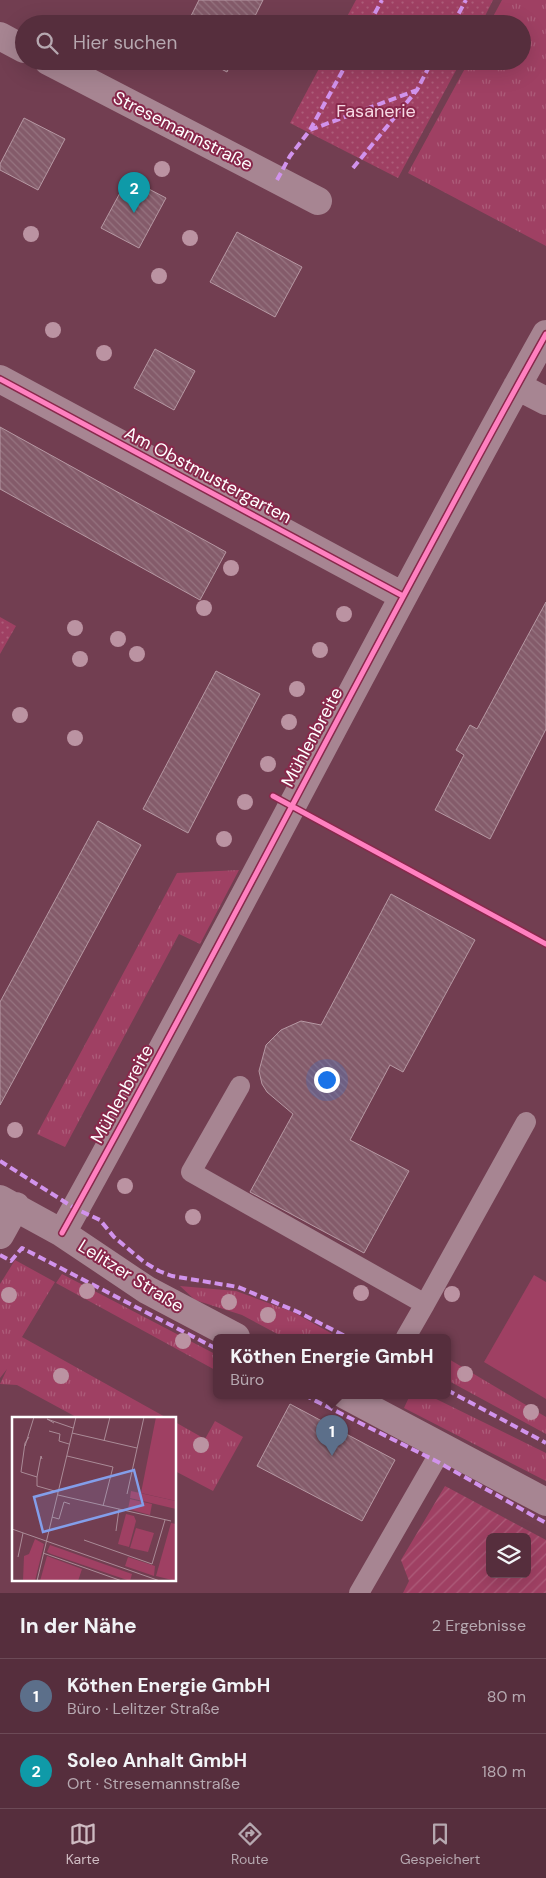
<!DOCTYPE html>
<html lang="de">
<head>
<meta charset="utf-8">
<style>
  :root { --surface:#562e3d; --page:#5c3644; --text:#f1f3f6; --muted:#b6a8b0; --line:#6c4a57; --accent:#cebbc2 }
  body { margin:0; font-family:"DM Sans",sans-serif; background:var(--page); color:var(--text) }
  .controls { position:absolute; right:15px; bottom:15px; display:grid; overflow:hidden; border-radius:8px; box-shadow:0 5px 20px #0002 }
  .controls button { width:45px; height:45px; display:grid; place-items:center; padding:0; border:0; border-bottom:1px solid var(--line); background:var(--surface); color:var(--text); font:25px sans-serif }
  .you { position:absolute; left:326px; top:1079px; width:18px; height:18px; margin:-12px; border:4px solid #fff; border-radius:50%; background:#1a73e8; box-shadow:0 0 0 8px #1a73e833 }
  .badge { display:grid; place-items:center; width:32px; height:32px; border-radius:50%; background:var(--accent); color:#fff; font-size:16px; font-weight:700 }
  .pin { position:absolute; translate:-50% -41px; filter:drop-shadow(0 1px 2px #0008) }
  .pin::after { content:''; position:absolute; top:26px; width:18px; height:15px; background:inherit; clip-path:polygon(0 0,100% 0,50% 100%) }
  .popup { position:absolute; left:213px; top:1334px; width:238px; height:65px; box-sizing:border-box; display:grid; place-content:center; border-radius:8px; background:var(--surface); filter:drop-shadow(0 1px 4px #0005); font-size:16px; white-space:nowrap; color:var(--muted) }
  .popup b { font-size:19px; color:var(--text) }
  .popup::after { content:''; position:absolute; left:50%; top:100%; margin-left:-10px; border:10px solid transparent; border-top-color:var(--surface) }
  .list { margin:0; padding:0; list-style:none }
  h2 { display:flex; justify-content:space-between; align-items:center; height:65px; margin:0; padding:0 20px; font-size:21px }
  h2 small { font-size:16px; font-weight:400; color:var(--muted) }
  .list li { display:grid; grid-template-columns:32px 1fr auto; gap:15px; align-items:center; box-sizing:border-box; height:75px; padding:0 20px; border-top:1px solid var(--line) }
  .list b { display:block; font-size:19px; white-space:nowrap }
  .list p { margin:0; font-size:16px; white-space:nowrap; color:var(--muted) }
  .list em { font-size:16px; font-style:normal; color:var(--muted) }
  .icon { flex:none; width:28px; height:28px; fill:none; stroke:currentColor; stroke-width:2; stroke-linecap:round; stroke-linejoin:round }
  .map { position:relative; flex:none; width:546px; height:1593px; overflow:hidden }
  .search { position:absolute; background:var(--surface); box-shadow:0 5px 20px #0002; left:15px; right:15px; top:15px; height:55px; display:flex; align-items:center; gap:12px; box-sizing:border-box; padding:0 18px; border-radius:28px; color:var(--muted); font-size:19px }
  .sheet { height:215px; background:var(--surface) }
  nav { display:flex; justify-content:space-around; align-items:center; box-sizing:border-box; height:70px; border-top:1px solid var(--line); background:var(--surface); font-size:14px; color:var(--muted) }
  nav a { display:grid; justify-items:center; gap:2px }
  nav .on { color:var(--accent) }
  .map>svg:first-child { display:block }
  .grass { fill:url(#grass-tufts) }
  .park { fill:url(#park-dots) }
  .garden { fill:url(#garden-furrows); fill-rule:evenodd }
  .pitch { fill:#9f4063 }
  .building { fill:url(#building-back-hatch); stroke:#b698a3 }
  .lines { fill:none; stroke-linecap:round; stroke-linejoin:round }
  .service { stroke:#a78592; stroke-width:20 }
  .minor { stroke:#a78592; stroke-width:28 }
  .quiet { stroke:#d193ec; stroke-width:4; stroke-dasharray:8 4; stroke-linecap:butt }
  .cycleway-casing { stroke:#88284b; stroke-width:8 }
  .cycleway { stroke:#ff80c0; stroke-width:5 }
  .tree { fill:#bb93a2 }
  .labels { text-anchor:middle; stroke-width:4; stroke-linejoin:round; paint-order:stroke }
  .park-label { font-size:18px; fill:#f7d8e4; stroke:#88284b }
  .street-label { font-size:18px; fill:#fff; stroke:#88284b }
  .inset-road { fill:none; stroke:#aa8b97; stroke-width:1 }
  .view { fill:#839eea; fill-opacity:0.15; stroke:#839eea; stroke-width:2.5 }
  .inset-edge { fill:none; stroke:#fff; stroke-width:2.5 }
</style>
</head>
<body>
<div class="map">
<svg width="546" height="1593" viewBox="0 0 546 1593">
  <defs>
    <pattern id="grass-tufts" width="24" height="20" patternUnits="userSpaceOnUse" patternTransform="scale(1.25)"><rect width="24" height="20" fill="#9f4063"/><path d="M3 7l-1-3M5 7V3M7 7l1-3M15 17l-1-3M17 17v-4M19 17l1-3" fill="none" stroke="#ad5d7a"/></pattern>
    <pattern id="park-dots" width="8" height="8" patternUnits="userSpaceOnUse" patternTransform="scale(1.25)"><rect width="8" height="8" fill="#9f4063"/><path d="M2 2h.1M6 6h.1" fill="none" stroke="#ad5d7a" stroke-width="1.8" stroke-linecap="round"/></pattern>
    <pattern id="garden-furrows" width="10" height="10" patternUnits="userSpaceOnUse" patternTransform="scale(1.25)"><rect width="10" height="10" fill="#9f4063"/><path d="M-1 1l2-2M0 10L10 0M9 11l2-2" fill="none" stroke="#ad5d7a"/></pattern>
    <pattern id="building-back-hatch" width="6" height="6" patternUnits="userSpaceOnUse" patternTransform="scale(1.25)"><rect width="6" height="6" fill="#845b6a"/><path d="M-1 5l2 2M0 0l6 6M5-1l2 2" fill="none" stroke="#967480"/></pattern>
  </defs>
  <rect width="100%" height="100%" fill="#723e51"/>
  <!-- grass -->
  <path class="grass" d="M502,0H546V246L408,173L469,61H522V24H489Z
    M239,870L200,944L179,934L65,1147L37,1134L177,873Z
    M15,1260L55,1282L22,1337L167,1418H78L17,1385L0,1384L7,1369L0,1378V1284Z
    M62,1274L217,1355V1371L56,1283Z
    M180,1286L236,1291L293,1312L338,1337H283L242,1315L195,1300Z
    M447,1358L546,1417V1434L447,1380Z
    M410,1395H428L546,1453V1481L404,1408Z
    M215,1421L243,1437L213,1491L175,1471V1422L205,1439Z"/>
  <!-- park -->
  <path class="park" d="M356,0H493L481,24H343Z
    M323,61H461L398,178L290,123Z
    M0,617L16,626L0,654Z"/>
  <!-- garden -->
  <path class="garden" d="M445,1486L546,1540V1593H403L409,1581L401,1560ZM490,1537H527V1574H490Z"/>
  <!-- pitch -->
  <path class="pitch" d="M534,1275L546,1282V1399L484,1362Z"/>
  <!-- building -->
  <path class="building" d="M199,0H263L251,24H187Z
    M206,61H232L227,72Z
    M24,118L65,139L38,190L0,170V164Z
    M128,178L166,198L139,248L101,228Z
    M237,232L302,267L275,317L210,282Z
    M155,349L195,371L174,410L134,388Z
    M0,427L226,552L200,600L0,489Z
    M546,602V729L490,839L435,810L464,755L456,750L470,725L477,729Z
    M216,671L260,694L188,833L143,809Z
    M98,821L141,845L0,1105V1002Z
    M391,894L475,940L403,1072L390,1065L350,1140L409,1171L364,1253L250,1192L293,1114L267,1092L262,1084L259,1071L266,1045L281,1030L301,1021L321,1025Z
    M290,1404L395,1460L362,1521L257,1466Z"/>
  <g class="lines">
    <!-- service -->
    <path class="service" d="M240,1086L191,1172L425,1304L406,1337
      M425,1304L526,1122
      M359,1593L443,1447"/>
    <!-- minor -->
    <path class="minor" d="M0,36L24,49
      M48,61L318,201
      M0,379L403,596
      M517,386L546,401
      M0,1199L62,1233L147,1290L236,1337
      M62,1233C228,935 380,631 546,334
      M0,1235L16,1206
      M345,1395L546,1502"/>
    <!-- quiet -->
    <path class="quiet" d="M369,24L382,0
      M453,24L466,0
      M310,130L417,90
      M353,168L417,90L432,61
      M277,180L290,156L310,130L348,61
      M0,1161L76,1209L100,1220L114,1237L144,1262L159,1271L172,1276L238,1287L298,1312L347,1337
      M0,1255L11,1261L22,1248L217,1349
      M447,1390L546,1443
      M304,1395L438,1462L546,1523"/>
    <defs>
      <path id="cycleway" d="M0,379L403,596
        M273,796L546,944
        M62,1233C228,935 380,631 546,334"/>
    </defs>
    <!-- cycleway casing -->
    <use href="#cycleway" class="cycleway-casing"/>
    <!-- cycleway -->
    <use href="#cycleway" class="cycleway"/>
  </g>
  <!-- trees -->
  <g class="tree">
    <circle cx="162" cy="169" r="8"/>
    <circle cx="31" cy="234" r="8"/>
    <circle cx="190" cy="238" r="8"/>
    <circle cx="159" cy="276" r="8"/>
    <circle cx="53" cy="330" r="8"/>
    <circle cx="104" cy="353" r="8"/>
    <circle cx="231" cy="568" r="8"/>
    <circle cx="204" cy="608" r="8"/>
    <circle cx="344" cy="614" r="8"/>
    <circle cx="75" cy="628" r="8"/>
    <circle cx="118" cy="639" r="8"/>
    <circle cx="320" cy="650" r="8"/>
    <circle cx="137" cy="654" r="8"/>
    <circle cx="80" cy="659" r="8"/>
    <circle cx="297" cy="689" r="8"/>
    <circle cx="20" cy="715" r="8"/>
    <circle cx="289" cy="722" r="8"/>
    <circle cx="75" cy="738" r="8"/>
    <circle cx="268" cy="764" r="8"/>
    <circle cx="245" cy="802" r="8"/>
    <circle cx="224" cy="839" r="8"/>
    <circle cx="15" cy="1130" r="8"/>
    <circle cx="125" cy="1186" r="8"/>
    <circle cx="193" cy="1217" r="8"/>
    <circle cx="87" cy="1291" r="8"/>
    <circle cx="361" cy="1293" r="8"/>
    <circle cx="452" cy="1294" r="8"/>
    <circle cx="9" cy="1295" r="8"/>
    <circle cx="229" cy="1302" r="8"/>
    <circle cx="268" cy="1315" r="8"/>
    <circle cx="183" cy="1341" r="8"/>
    <circle cx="465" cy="1374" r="8"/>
    <circle cx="61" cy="1376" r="8"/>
    <circle cx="531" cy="1412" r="8"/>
    <circle cx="201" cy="1445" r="8"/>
  </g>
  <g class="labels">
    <!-- park labels -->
    <g class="park-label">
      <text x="376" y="117">Fasanerie</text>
    </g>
    <!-- street labels -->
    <g class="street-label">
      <text transform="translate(183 131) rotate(27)" y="6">Stresemannstraße</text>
      <text transform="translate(208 475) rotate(28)" y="6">Am Obstmustergarten</text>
      <text transform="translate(312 737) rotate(-62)" y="6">Mühlenbreite</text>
      <text transform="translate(122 1094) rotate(-61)" y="6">Mühlenbreite</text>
      <text transform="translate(131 1276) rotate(32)" y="6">Lelitzer Straße</text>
    </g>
  </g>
  <!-- overview -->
  <g transform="translate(12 1417)">
    <rect width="164" height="164" fill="#723e51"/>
    <path d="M118,82L140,87L138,98L116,92ZM114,97L122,99L124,104L117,130L106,127ZM124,111L142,116L136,135L118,131ZM23,122L32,127L23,164H11L12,139L17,137ZM38,128L120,157L118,164L39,137L35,135ZM35,139L70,152L66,164H28ZM116,140L143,149L142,159L113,149Z" fill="#9f4063"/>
    <path d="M119,74L164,84V92L118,81Z" fill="#9f4063"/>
    <path d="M144,0H164V84L129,76ZM159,106L164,107V164L144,159Z" fill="#9f4063"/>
    <path class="inset-road" d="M42,6L35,2L61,11M37,14L48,17L47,24L57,27M60,16L125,31M17,20L13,26L9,55L25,60V69L46,75M92,24L98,0M13,29L22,0M55,39L101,50L91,89M25,60L29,39L30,42M115,77L132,0M46,78L159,104M40,100L47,102L52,85L58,87M0,112L148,164M104,114L107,92M72,123L140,147L153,103M31,136L110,164M6,140L11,116M25,164L64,0"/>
    <path class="view" d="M122,53L131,88L31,115L22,80Z"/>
    <rect width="164" height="164" class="inset-edge"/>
  </g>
</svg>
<div class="controls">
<button><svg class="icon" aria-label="layers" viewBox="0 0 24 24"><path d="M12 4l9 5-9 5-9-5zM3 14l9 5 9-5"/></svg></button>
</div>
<div class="you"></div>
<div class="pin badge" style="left:332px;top:1456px;background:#5c6f8a">1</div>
<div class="popup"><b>Köthen Energie GmbH</b>Büro</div>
<div class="pin badge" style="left:134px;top:213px;background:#0f9aa8">2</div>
<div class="search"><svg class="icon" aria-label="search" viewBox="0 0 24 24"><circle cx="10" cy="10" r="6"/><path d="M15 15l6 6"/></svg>Hier suchen</div>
</div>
<section class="sheet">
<h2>In der Nähe<small>2 Ergebnisse</small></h2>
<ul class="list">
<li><span class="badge" style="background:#5c6f8a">1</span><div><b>Köthen Energie GmbH</b><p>Büro · Lelitzer Straße</p></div><em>80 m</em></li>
<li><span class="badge" style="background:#0f9aa8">2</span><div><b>Soleo Anhalt GmbH</b><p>Ort · Stresemannstraße</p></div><em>180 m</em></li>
</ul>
</section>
<nav>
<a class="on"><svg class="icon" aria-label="map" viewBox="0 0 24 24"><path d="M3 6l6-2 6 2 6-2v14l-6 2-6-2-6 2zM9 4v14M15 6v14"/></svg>Karte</a>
<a><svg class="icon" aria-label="directions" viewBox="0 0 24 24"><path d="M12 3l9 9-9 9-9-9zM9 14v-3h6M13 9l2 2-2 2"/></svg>Route</a>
<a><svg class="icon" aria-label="saved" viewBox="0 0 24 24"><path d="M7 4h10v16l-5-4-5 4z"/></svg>Gespeichert</a>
</nav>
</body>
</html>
